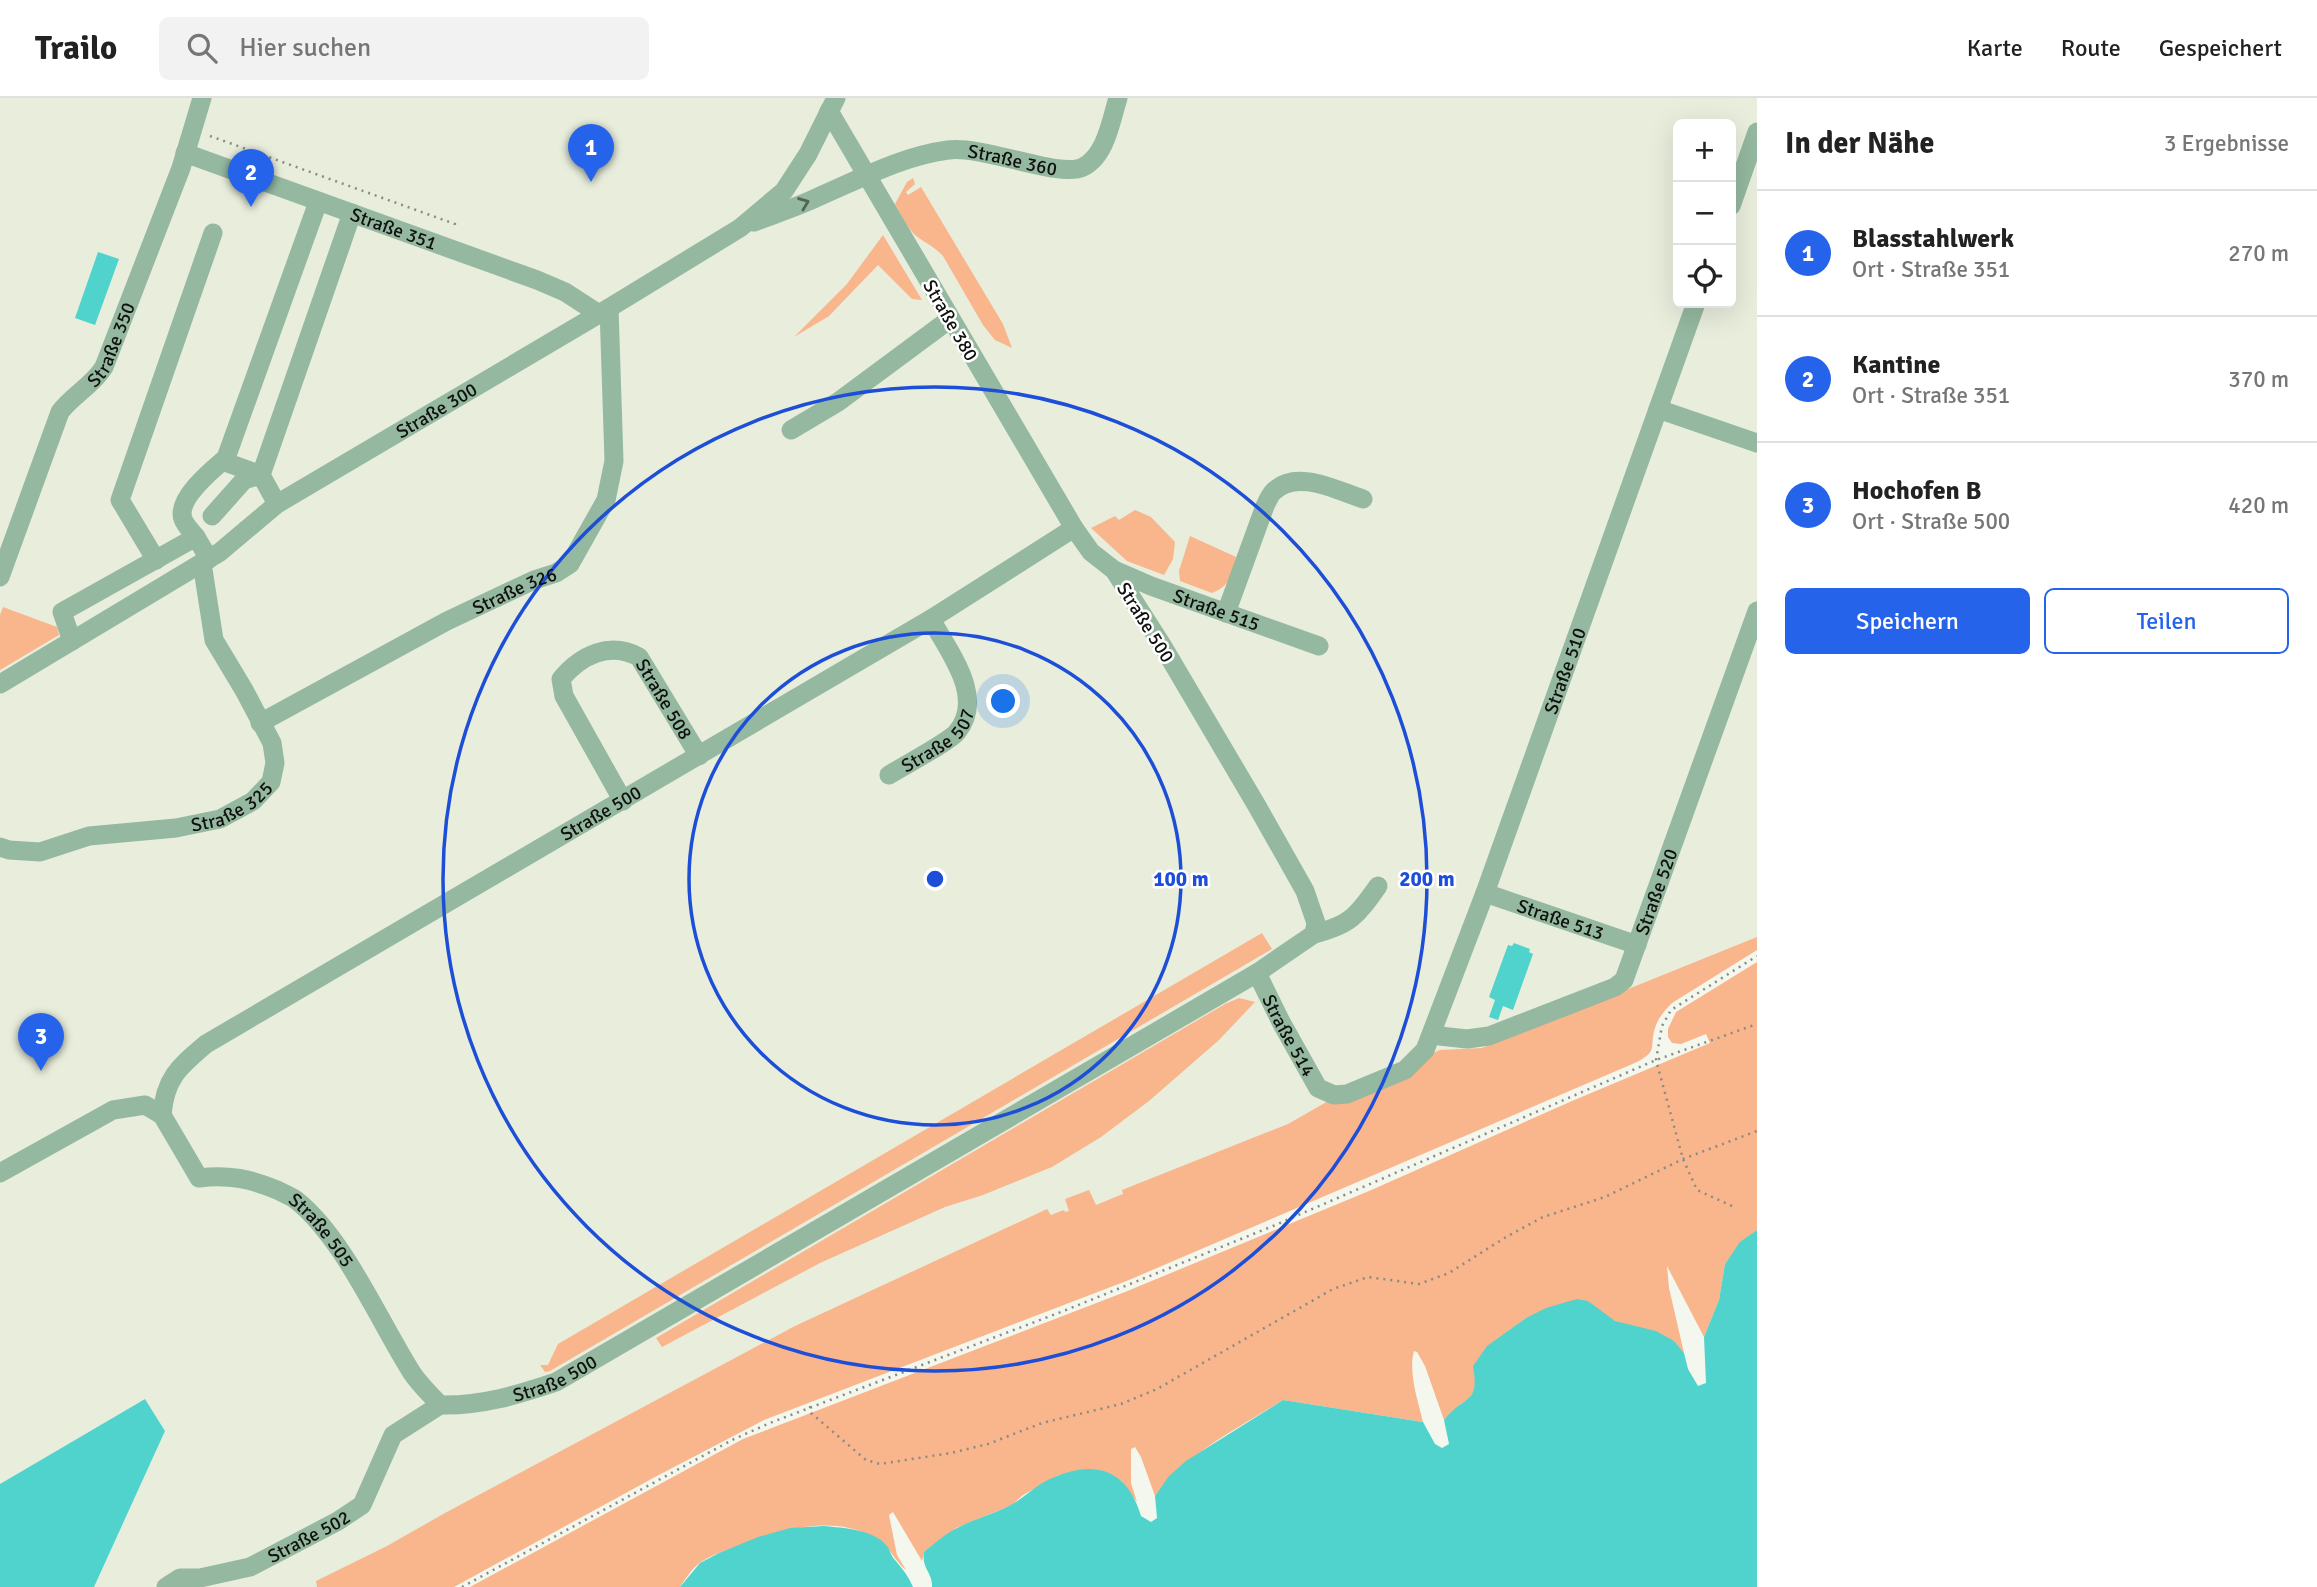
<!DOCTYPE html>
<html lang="de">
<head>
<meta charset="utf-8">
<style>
  :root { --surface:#fff; --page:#f2f2f2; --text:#222; --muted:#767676; --line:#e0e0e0; --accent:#2563eb }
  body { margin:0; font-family:Signika,sans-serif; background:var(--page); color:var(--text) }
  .controls { position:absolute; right:21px; top:21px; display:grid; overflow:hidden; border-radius:10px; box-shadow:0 7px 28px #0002 }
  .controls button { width:63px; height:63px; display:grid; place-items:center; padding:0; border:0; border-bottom:2px solid var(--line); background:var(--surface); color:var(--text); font:35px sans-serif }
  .you { position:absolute; left:1004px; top:604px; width:24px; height:24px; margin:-18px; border:5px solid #fff; border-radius:50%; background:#1a73e8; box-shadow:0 0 0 10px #1a73e833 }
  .badge { display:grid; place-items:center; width:46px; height:46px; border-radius:50%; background:var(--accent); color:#fff; font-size:23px; font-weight:700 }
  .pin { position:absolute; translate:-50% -58px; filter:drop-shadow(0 2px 4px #0008) }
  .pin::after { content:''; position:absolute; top:37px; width:24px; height:21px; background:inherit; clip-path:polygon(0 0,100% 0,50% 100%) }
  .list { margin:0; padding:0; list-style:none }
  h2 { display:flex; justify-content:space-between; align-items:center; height:91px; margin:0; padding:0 28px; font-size:30px }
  h2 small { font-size:23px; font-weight:400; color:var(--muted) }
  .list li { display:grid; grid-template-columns:46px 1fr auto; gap:21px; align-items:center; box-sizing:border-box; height:126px; padding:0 28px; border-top:2px solid var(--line) }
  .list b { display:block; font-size:26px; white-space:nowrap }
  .list p { margin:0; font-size:23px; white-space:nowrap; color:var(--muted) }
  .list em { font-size:23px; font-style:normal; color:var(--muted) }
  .actions { display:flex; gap:14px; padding:21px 28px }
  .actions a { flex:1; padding:16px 0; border:2px solid var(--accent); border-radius:10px; text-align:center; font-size:24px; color:var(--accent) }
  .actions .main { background:var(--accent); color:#fff }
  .icon { flex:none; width:38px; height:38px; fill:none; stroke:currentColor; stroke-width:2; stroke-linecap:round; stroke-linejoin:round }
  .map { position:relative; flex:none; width:1757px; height:1489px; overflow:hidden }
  header { display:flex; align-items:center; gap:42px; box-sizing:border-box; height:98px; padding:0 35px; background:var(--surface); border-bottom:2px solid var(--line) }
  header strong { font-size:33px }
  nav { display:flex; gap:38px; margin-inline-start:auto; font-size:24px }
  .search { width:490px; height:63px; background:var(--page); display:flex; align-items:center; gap:18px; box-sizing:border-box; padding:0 24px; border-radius:10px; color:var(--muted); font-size:26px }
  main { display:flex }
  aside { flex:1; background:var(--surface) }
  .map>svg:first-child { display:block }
  .built { fill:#e8eddc; fill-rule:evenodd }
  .green { fill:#f9b58b }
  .water { fill:#4fd3cc }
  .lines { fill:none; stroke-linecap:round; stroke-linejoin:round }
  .path { stroke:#898b85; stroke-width:2.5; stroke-dasharray:2 5; stroke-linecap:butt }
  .minor { stroke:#94b8a0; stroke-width:19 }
  .oneway { stroke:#526457 }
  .ring { fill:none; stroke:#1d4ed8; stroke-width:3.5 }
  .labels { text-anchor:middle; stroke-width:5; stroke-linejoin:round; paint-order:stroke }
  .street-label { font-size:19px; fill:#10110e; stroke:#fff }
  .centre { fill:#1d4ed8; stroke:#fff; stroke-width:3.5 }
  .ring-label { font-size:21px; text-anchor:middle; font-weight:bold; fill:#1d4ed8; stroke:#fff; stroke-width:5; stroke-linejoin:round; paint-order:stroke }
</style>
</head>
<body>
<header>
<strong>Trailo</strong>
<div class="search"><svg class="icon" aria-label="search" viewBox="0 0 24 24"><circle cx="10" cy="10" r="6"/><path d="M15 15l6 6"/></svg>Hier suchen</div>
<nav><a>Karte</a><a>Route</a><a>Gespeichert</a></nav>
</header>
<main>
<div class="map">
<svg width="1757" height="1489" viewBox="0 0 1757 1489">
  <rect width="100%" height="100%" fill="#f4f7ed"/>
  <!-- built -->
  <path class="built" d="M0,0H1757V843L327,1489H94L165,1333L145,1301L0,1386ZM1678,26H1731V205H1678Z"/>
  <!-- green -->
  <path class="green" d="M913,80L915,86L906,94L908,97L921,89L1003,226L1012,250L995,242L983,227L943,158C933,147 921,143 914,136C907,129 899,114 895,106L907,84Z
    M883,137L922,202L912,201L878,167L829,218L794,239L847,186Z
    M1135,412L1151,419L1175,444L1173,461L1164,477L1127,463L1091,430L1115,418L1119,422Z
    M1190,438L1236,459C1232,477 1231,487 1212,495L1180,483L1179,473Z
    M3,509L57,529L59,537L0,572V517Z
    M1262,835L1272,851L550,1273L545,1274L540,1267H548L558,1246Z
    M1757,839V852L1672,905C1665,912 1658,920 1655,930C1649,948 1659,953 1637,964L1129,1182L764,1322L655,1379L454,1489H317L316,1483L387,1448L445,1415L795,1228L1047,1111L1051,1117L1064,1112L1065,1114L1069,1113L1065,1101L1089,1092L1096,1107L1123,1096L1122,1092L1288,1026L1330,1002L1440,952L1482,950Z
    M1757,864V1132L1740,1145L1725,1166L1719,1202L1704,1239L1667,1168L1669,1190L1684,1255C1663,1229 1642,1235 1615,1223C1604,1218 1596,1211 1588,1203L1526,1220L1488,1248L1474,1268C1480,1308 1464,1296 1444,1322L1425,1268L1417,1254L1414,1253C1408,1274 1418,1303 1423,1324L1283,1302C1237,1331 1187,1355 1155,1398L1141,1359L1135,1349L1131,1351V1385L1137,1404L1121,1383L1109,1375L1059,1377L1023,1397L1012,1407L956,1430L924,1454L922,1463L893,1414L889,1417L897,1457L906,1472C893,1461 888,1445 872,1438C831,1417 781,1431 741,1447C727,1452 713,1456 701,1464C692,1470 686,1480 680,1489H470L743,1341L1125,1194L1369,1093L1572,1003L1710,945L1706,936L1681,946L1672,945L1668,939V931L1676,914Z
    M1239,900L1255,904L1219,942L1149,1003L1101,1039L1052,1069L983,1097L945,1109L820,1165L662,1249L656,1240L1225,906Z"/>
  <!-- water -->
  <path class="water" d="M98,154L119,161L95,227L75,220Z
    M1514,845L1530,851L1529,854L1533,856L1513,912L1503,908L1498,922L1489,919L1495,902L1489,899L1508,847L1512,848Z
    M1757,1132V1489H932C933,1475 921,1470 924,1454C935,1445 946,1435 959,1429C975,1421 993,1416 1009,1408C1021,1402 1032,1391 1044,1384C1088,1361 1126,1366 1141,1418L1151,1424L1157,1420L1155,1398L1169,1378L1186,1363L1283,1302L1423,1324L1435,1346L1442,1350L1449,1346L1444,1322C1464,1296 1480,1308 1473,1268L1487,1248L1526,1220L1546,1210L1577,1201L1588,1203L1615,1223L1656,1233L1674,1243L1684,1255L1688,1271L1698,1288L1706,1285L1704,1239L1719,1202L1725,1166L1740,1144Z
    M145,1301L165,1333L94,1489H0V1386Z
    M824,1428C844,1430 873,1431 887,1448C890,1452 891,1458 895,1462C904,1473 907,1476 913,1489H680L700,1465L719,1455L758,1439L790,1430Z"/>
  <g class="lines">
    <!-- path -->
    <path class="path" d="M210,38L455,126L453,131
      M1732,1108L1697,1092L1683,1061L1656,962L1662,928L1671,912L1757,858
      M810,1308L811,1315L866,1362L880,1366L951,1355L988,1346L1042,1325L1121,1306L1157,1291L1333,1191L1368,1179L1419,1186L1449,1175L1506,1139L1543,1119L1605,1099L1683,1061L1757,1033
      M462,1489L734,1341L770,1325L1066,1212L1273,1128L1656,962L1757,926"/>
    <!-- minor -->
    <g class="minor">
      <path id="s1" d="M185,55L537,182L565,194L599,216"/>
      <path d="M1731,108L1757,34"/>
      <path id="s2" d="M754,124C775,116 797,109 818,99C860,81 902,58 948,52C983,47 1060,81 1083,69C1106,58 1111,22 1118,0"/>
      <path d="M1658,311L1757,345"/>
      <path d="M791,332L838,304L950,221"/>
      <path d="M261,377L228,365L226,360L318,104"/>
      <path d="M277,406L261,377L352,115"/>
      <path d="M212,418L244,382L261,377"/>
      <path d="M196,439C192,434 185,427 183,421C176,401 212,372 226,360"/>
      <path d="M156,462L120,402L213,135"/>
      <path id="s3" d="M1114,472L1151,488L1319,548"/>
      <path id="s4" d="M0,479L60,314C73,297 93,287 104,269L181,70L202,0"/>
      <path d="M1226,515L1265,408C1267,404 1270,397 1273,394C1296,370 1338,393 1363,401"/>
      <path d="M72,543L62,514L196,439L209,461"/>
      <path id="s5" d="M0,586L220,454L277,406L609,210L740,130L784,93L808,56L836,0"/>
      <path id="s6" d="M260,625L447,523L534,482L556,475L570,466L606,402L614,363L609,210"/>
      <path id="s7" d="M889,677C903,668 949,644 957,634C986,599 948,553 931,521"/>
      <path id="s8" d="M623,703L564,598L561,581C581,557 610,543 639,559L699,658"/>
      <path id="s9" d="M0,749L9,752L40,754L89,738L176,730L220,721L253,703L271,684L275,665L272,645L244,592L214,542L202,465"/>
      <path id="s10" d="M1485,795L1637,847"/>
      <path d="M1314,836C1350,827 1357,818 1378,788"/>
      <path id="s11" d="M1257,875L1281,924L1318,990L1334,997L1347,996L1405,972L1425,952L1485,795L1696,205"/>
      <path id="s12" d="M1431,937L1467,941L1489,938L1615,889L1624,882L1757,513"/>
      <path id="s13" d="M162,1017C165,980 179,969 206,946L931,521L1074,430"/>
      <path id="s14" d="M162,1017L199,1080C228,1076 251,1081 277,1092C283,1095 291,1098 296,1102C344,1140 379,1223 412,1275C420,1287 431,1297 440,1307"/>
      <path d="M0,1075L113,1012L145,1007L162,1017"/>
      <path id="s15" d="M440,1307C482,1308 517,1297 556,1284L1257,875L1314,836L1316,825L1305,793L1257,708L1162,547L1114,472L1091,454L1074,430L829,13"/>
      <path id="s16" d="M166,1489L180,1480H200L250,1469L338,1423L362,1407L393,1337L440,1307"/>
    </g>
  </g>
  <!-- one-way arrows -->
  <defs><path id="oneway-chevron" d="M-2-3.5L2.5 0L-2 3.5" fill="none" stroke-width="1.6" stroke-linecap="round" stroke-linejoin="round" transform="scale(1.75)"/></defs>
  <use class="oneway" href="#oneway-chevron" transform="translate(804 105) rotate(-21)"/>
  <!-- distance rings -->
  <g class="ring">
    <circle cx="935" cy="781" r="246"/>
    <circle cx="935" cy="781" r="492"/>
  </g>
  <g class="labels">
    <!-- street labels -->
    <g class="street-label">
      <text dy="7" stroke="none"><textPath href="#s2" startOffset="273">Straße 360</textPath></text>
      <text dy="7" stroke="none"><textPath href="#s1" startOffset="222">Straße 351</textPath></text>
      <text transform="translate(951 222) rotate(60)" y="7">Straße 380</text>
      <text dy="7" stroke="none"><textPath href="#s4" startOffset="262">Straße 350</textPath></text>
      <text dy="7" stroke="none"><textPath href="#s5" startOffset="516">Straße 300</textPath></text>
      <text dy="7" stroke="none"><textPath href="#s6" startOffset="287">Straße 326</textPath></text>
      <text dy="7" stroke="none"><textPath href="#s3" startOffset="110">Straße 515</textPath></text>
      <text transform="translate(1146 524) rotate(58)" y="7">Straße 500</text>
      <text dy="7" stroke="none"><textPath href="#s11" startOffset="656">Straße 510</textPath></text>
      <text dy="7" stroke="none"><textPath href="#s8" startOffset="275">Straße 508</textPath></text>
      <text dy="7" stroke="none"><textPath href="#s7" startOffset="61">Straße 507</textPath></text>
      <text dy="7" stroke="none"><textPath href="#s9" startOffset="240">Straße 325</textPath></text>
      <text dy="7" stroke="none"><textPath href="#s13" startOffset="544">Straße 500</textPath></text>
      <text dy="7" stroke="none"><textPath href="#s12" startOffset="299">Straße 520</textPath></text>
      <text dy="7" stroke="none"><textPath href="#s10" startOffset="80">Straße 513</textPath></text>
      <text dy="7" stroke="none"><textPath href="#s11" startOffset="70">Straße 514</textPath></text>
      <text dy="7" stroke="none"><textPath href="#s14" startOffset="214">Straße 505</textPath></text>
      <text dy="7" stroke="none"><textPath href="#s15" startOffset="119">Straße 500</textPath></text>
      <text dy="7" stroke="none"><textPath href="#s16" startOffset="154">Straße 502</textPath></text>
    </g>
  </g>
  <circle cx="935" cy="781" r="10" class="centre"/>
  <g class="ring-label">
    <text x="1181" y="788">100 m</text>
    <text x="1427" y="788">200 m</text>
  </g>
</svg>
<div class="controls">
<button>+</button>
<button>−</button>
<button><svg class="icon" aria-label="locate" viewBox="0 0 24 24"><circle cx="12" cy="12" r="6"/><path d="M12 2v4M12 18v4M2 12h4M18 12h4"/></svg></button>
</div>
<div class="you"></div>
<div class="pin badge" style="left:591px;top:84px">1</div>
<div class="pin badge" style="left:251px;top:109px">2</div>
<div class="pin badge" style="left:41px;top:973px">3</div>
</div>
<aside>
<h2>In der Nähe<small>3 Ergebnisse</small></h2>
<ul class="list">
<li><span class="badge">1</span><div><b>Blasstahlwerk</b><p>Ort · Straße 351</p></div><em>270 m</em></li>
<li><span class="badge">2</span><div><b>Kantine</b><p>Ort · Straße 351</p></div><em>370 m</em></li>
<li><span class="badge">3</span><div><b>Hochofen B</b><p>Ort · Straße 500</p></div><em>420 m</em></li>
</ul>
<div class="actions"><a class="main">Speichern</a><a>Teilen</a></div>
</aside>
</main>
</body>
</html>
